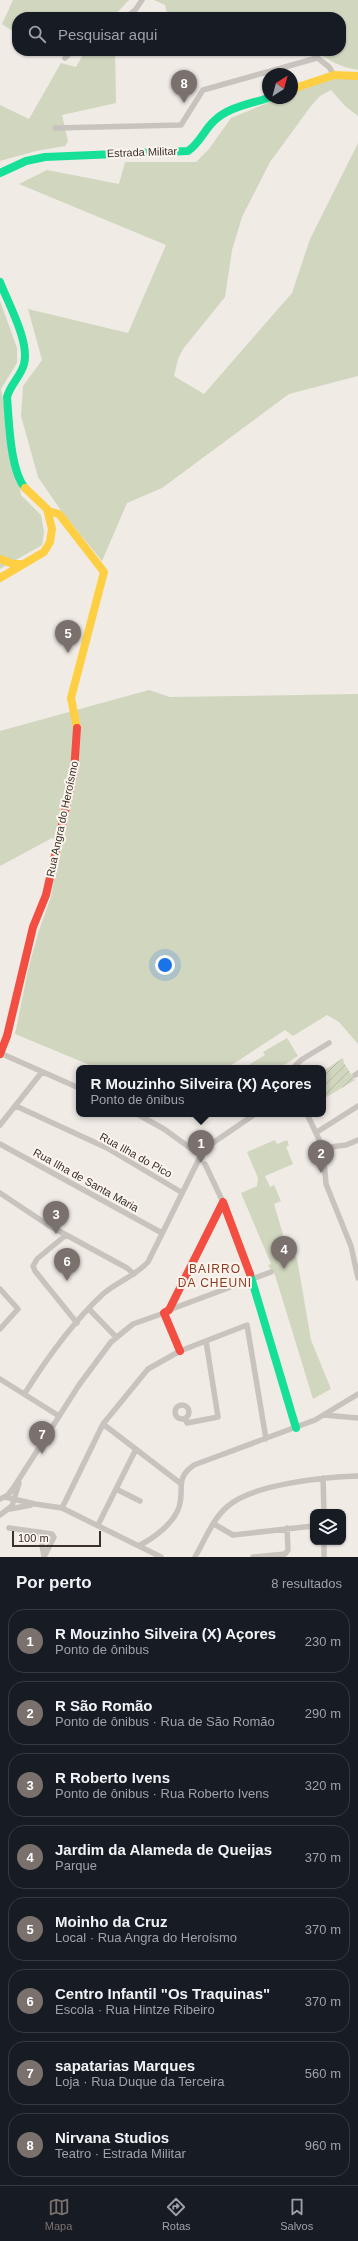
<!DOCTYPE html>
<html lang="pt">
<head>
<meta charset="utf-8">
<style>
  :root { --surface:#171b24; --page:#242831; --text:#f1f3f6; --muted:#9ea1a6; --line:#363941; --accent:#7a716c }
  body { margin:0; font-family:Helvetica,sans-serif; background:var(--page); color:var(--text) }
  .controls { position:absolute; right:12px; bottom:12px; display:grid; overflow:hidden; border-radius:8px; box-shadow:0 1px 3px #0004 }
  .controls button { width:36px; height:36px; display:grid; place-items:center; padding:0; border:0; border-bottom:1px solid var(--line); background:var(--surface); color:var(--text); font:20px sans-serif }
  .compass { position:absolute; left:262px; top:68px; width:36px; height:36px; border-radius:50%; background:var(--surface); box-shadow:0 1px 3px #0004; rotate:36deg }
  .scale { position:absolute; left:12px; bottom:10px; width:89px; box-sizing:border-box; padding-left:4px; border:2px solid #3b302b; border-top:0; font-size:11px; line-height:14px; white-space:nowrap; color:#3b302b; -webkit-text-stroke:3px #fbf5ee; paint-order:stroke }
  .you { position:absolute; left:165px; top:965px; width:14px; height:14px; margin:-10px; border:3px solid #fff; border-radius:50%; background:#1a73e8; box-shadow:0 0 0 6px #1a73e833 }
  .badge { display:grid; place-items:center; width:26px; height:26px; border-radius:50%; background:var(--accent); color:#fff; font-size:13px; font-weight:700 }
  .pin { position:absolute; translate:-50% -33px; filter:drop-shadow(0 1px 2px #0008) }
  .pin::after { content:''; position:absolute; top:21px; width:14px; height:12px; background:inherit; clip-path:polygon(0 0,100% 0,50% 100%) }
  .popup { position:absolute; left:76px; top:1065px; width:250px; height:52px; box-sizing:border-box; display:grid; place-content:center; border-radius:8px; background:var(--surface); filter:drop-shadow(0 1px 3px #0005); font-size:13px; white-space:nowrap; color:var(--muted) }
  .popup b { font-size:15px; color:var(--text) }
  .popup::after { content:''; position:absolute; left:50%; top:100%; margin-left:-8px; border:8px solid transparent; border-top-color:var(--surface) }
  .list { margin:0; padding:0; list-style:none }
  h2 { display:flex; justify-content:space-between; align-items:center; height:52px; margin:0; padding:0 16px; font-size:17px }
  h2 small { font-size:13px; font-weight:400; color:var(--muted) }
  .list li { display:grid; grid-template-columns:26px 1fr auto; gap:12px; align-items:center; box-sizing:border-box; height:64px; margin:0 8px 8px; padding:0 8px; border:1px solid var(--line); border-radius:16px }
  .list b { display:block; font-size:15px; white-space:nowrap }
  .list p { margin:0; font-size:13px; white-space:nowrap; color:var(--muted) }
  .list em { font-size:13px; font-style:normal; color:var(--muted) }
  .icon { flex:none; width:22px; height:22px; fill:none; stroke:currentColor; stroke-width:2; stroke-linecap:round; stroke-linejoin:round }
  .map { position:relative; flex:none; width:358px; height:1557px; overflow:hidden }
  .search { position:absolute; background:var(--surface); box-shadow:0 1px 3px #0004; left:12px; right:12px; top:12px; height:44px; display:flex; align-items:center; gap:10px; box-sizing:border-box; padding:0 14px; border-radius:16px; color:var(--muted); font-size:15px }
  .sheet { height:628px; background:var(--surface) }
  nav { display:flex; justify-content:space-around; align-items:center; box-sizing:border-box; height:56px; border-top:1px solid var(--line); background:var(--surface); font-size:11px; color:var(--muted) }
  nav a { display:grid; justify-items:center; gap:2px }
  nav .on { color:var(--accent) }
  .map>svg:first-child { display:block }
  .green { fill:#d1d6bf }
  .garden { fill:url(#garden-furrows) }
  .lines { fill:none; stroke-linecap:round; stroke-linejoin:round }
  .street { stroke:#c9c3be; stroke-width:5.5 }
  .fast { stroke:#16e098; stroke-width:8 }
  .slow { stroke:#ffcf43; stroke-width:8 }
  .jam { stroke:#f24e42; stroke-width:8 }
  .labels { text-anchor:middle; stroke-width:4; stroke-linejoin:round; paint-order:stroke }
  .street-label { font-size:11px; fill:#3b302b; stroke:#fbf5ee }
  .neighbourhood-label { font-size:12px; letter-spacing:1px; fill:#8c3b22; stroke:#fbf5ee }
</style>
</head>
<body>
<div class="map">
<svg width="358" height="1557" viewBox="0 0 358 1557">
  <defs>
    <pattern id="garden-furrows" width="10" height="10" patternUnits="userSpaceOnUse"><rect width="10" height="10" fill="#d1d6bf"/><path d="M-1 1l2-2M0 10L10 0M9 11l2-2" fill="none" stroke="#b4b8a4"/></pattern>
  </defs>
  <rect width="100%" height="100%" fill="#f0ebe5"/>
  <!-- green -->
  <path class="green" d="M13,0H129L113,17H17V34L2,24Z
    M154,0H358V70C341,67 329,61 315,51H341V17H168L165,5Z
    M85,51H115L116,103L62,115L68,141L65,146L36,151L0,161V105L29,119L61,63L76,67Z
    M328,79H358V116L345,106L331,90L320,96L311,106L270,162L242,217L232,250L225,297L183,349L178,359L174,376L204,394L292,293L310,239L358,143V376L289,394L162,488L127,503L102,561L62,512L38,477L21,416L23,386L42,360L28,309L128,333L166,245L19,184L47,170L119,184L125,162H196L209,149L231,118L280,98H292V93Z
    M0,301L17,348V363L1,389L21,495L41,515L44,532L42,545L0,569Z
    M149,690L170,697L358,694V1044L339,1022L327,1015L293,1036L285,1030L227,1068H97L15,1034L28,970L39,930L51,897L60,843L52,838L0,866V731Z
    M287,1038L298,1056L279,1068H244L265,1055L263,1052Z
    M275,1140L277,1144L287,1140L289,1145L286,1147L293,1164L265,1176L270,1187L274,1185L281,1201L274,1204L285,1241L297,1259L311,1340L331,1389L313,1399L275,1275L268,1265L271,1264L241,1193L257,1186L258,1178L247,1152Z"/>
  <!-- garden -->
  <path class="garden" d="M343,1058L344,1063L355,1080L323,1099V1071Z"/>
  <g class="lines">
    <!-- street -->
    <path class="street" d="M127,17L136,9L142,0
      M309,51L329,67L334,75
      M65,58L72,51
      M55,128L181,125L203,90L317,58
      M0,1053L79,1088
      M293,1068L301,1060L329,1043
      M355,1075L358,1073
      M16,1106L107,1148L181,1192
      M137,1114L164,1129L200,1155
      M307,1114L323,1148L326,1184L351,1246L358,1278
      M0,1125L42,1072
      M317,1132L358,1106
      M0,1144L162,1233
      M323,1148L346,1145L358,1140
      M205,1164L223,1202
      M0,1193L48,1225L127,1268L134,1274
      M66,1235L37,1259L33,1266L35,1271L77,1323
      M0,1289L18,1309L0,1329
      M89,1309L116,1337
      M169,1310L271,1272
      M0,1379L59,1416
      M25,1393C47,1358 73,1322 103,1294C117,1282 135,1276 148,1262L204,1149L255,1114
      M175 1412a7 7 0 1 1 14 0a7 7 0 1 1-14 0Z
      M324,1415L358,1418
      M185,1419L187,1423L218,1417L206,1341
      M103,1424L180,1483
      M323,1478L324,1512
      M116,1489L140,1501
      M5,1497L35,1504L62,1508L161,1557
      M0,1499L8,1495L14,1487L79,1385L111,1342L133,1324L164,1313
      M62,1508L103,1424L148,1369L180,1351L247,1325L266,1439
      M10,1509L31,1505
      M0,1515L12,1506L19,1483
      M214,1524L233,1535L313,1526
      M98,1525L136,1449
      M9,1528L52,1534L54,1537L44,1557
      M40,1532L44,1557
      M324,1542V1557
      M140,1545C154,1538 174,1523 179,1507C185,1489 174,1479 194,1465L315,1420L358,1394
      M195,1557C205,1540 213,1518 228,1506C253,1484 325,1477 358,1476
      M253,1557L285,1554L288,1550L287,1528"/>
    <!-- fast -->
    <path class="fast" d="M0,173L26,161L45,157L188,151C200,143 204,130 214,121C228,107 250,104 268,98
      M0,282C8,303 30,342 24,364C21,376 10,385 7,397C9,421 10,470 25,488
      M250,1274L296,1428"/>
    <!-- slow -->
    <path class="slow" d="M292,89L334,75L358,76
      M48,511L59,514L104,572L71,698L77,728
      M0,559L13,564H22
      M0,578L44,552L50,542L52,529L47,509L25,488"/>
    <!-- jam -->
    <path class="jam" d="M0,1054L7,1036L33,927L46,895L74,772L77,728
      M180,1351L164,1313L169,1310L223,1202L250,1274"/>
  </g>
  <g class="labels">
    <!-- street labels -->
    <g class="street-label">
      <text transform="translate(142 152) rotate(-2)" y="4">Estrada Militar</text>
      <text transform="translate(62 819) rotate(-78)" y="4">Rua Angra do Heroísmo</text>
      <text transform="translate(136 1155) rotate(29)" y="4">Rua Ilha do Pico</text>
      <text transform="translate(86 1180) rotate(29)" y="4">Rua Ilha de Santa Maria</text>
    </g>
    <!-- neighbourhood labels -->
    <g class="neighbourhood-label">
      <text x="215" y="1273">BAIRRO<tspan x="215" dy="14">DA CHEUNI</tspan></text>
    </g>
  </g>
</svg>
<div class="controls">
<button><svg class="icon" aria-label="layers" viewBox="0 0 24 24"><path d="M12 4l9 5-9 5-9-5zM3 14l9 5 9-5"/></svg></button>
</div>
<svg class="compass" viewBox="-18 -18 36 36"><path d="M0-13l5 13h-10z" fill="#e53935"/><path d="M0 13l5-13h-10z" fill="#9ea1a6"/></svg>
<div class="scale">100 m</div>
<div class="you"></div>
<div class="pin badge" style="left:201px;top:1163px">1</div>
<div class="popup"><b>R Mouzinho Silveira (X) Açores</b>Ponto de ônibus</div>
<div class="pin badge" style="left:321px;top:1173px">2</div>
<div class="pin badge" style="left:56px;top:1234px">3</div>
<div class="pin badge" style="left:284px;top:1269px">4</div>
<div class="pin badge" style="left:68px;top:653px">5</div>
<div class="pin badge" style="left:67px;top:1281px">6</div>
<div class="pin badge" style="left:42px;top:1454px">7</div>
<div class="pin badge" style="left:184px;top:103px">8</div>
<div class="search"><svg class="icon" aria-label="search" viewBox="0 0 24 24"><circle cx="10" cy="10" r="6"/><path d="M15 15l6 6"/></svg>Pesquisar aqui</div>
</div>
<section class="sheet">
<h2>Por perto<small>8 resultados</small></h2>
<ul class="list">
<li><span class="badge">1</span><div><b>R Mouzinho Silveira (X) Açores</b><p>Ponto de ônibus</p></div><em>230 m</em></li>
<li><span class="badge">2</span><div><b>R São Romão</b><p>Ponto de ônibus · Rua de São Romão</p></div><em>290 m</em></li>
<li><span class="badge">3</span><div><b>R Roberto Ivens</b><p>Ponto de ônibus · Rua Roberto Ivens</p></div><em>320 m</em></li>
<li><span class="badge">4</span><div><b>Jardim da Alameda de Queijas</b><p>Parque</p></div><em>370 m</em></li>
<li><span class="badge">5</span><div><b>Moinho da Cruz</b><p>Local · Rua Angra do Heroísmo</p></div><em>370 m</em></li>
<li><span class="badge">6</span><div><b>Centro Infantil &quot;Os Traquinas&quot;</b><p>Escola · Rua Hintze Ribeiro</p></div><em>370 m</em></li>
<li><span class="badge">7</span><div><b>sapatarias Marques</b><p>Loja · Rua Duque da Terceira</p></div><em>560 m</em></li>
<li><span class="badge">8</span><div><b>Nirvana Studios</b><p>Teatro · Estrada Militar</p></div><em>960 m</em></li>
</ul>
</section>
<nav>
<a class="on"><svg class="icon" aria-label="map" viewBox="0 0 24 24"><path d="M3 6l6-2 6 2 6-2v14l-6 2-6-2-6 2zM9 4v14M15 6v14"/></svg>Mapa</a>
<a><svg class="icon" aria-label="directions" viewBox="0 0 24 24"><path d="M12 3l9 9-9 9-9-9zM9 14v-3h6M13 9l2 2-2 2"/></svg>Rotas</a>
<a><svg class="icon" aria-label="saved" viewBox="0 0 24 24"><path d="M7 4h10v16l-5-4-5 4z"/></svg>Salvos</a>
</nav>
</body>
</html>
